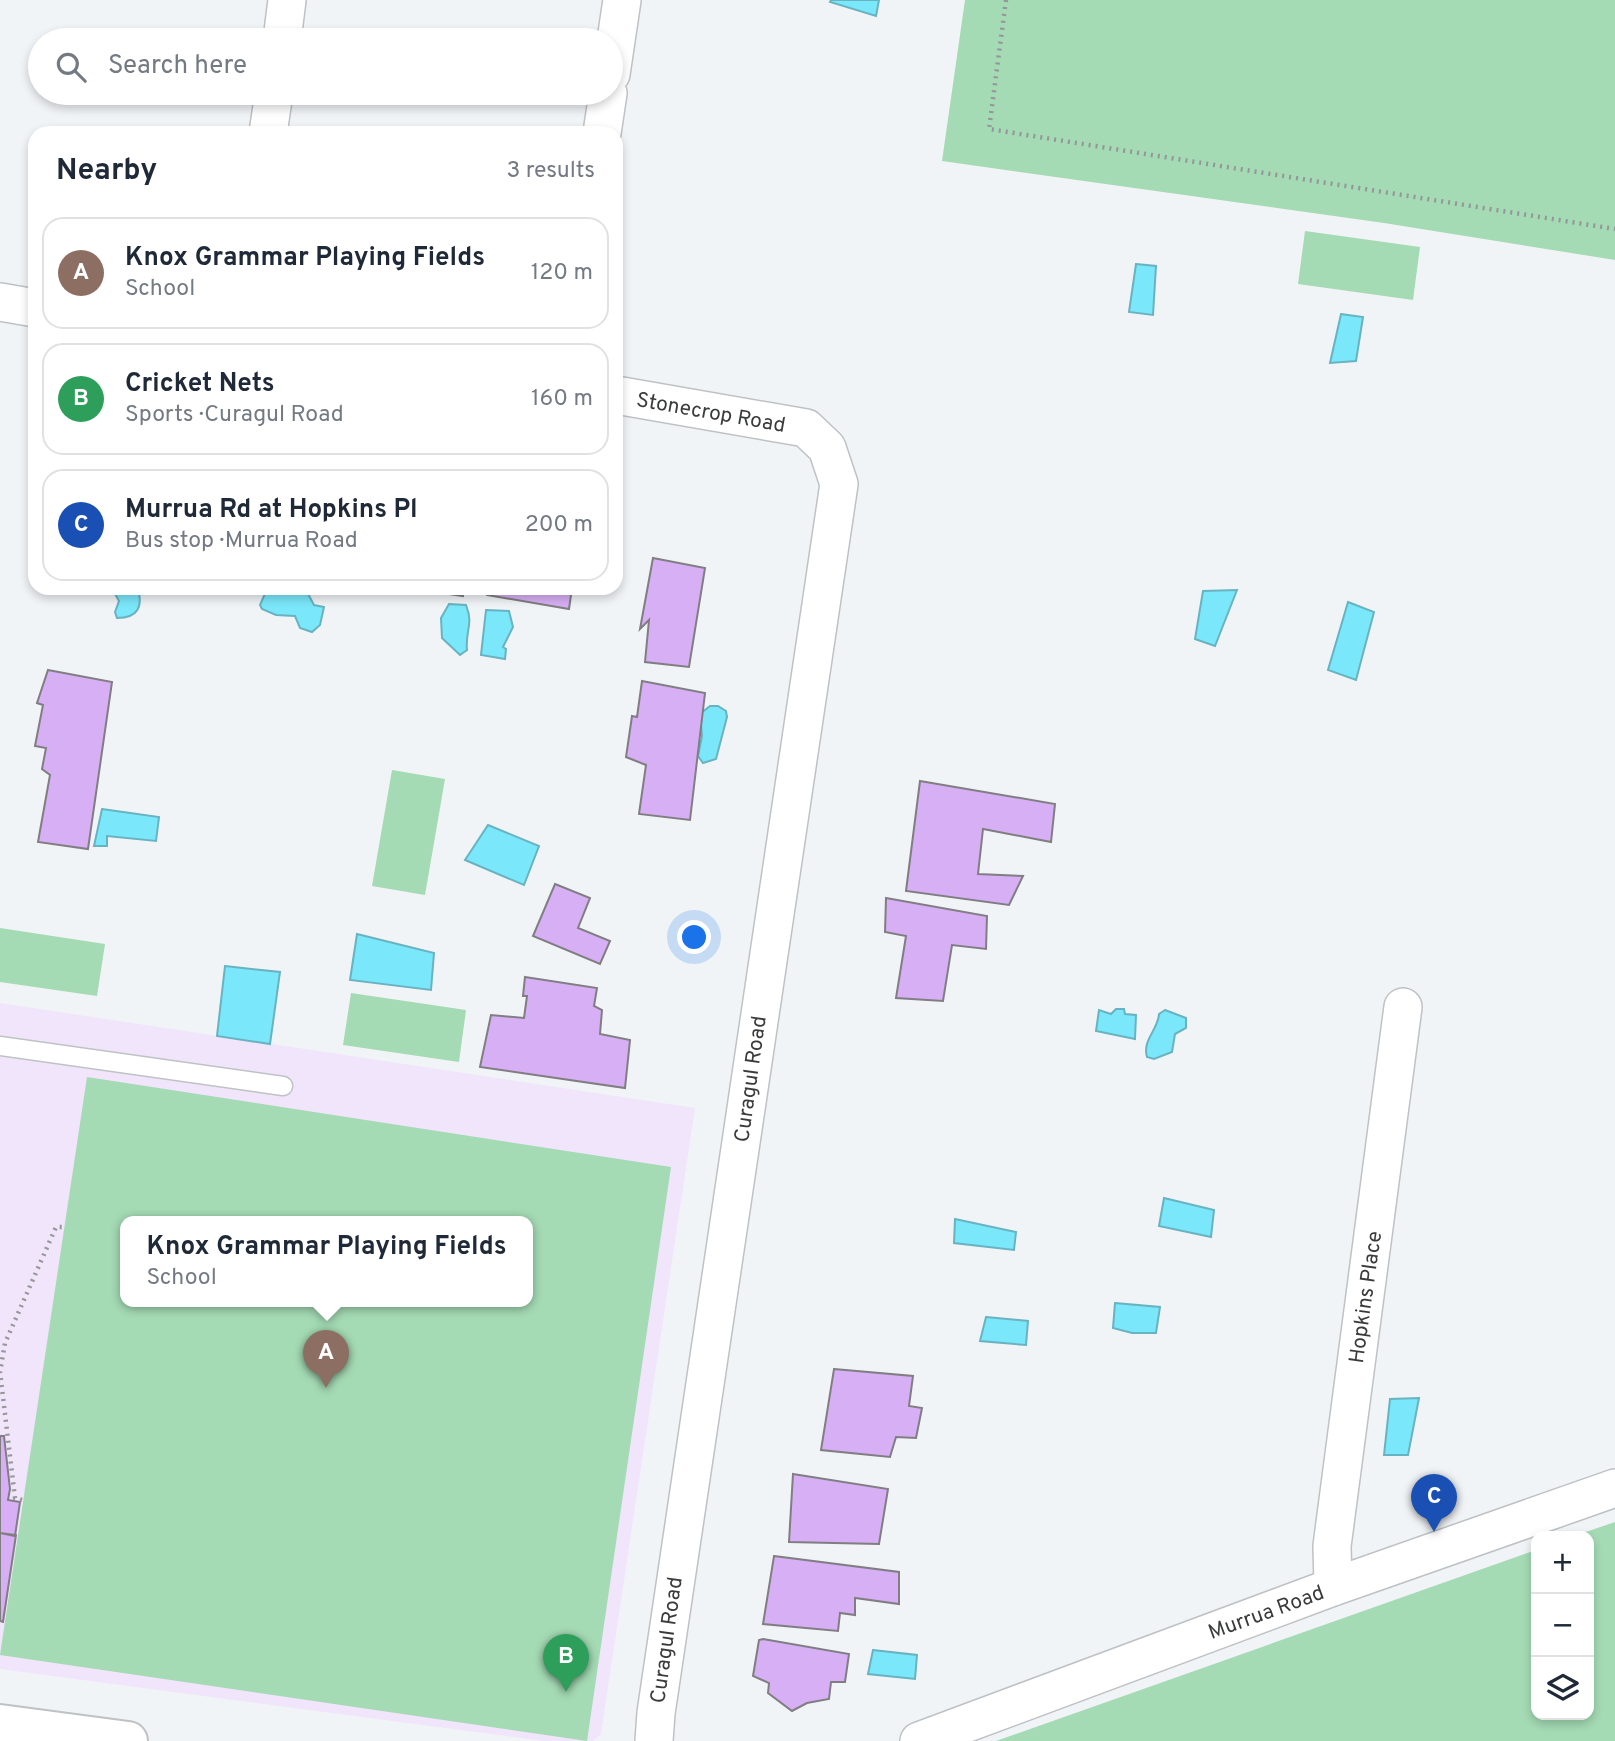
<!DOCTYPE html>
<html lang="en">
<head>
<meta charset="utf-8">
<style>
  :root { --surface:#fff; --page:#f6f6f7; --text:#1f2937; --muted:#747a83; --line:#e0e1e3; --accent:#b45309 }
  body { margin:0; font-family:Overpass,sans-serif; background:var(--page); color:var(--text) }
  .controls { position:absolute; right:21px; bottom:21px; display:grid; overflow:hidden; border-radius:14px; box-shadow:0 4px 10px #0003 }
  .controls button { width:63px; height:63px; display:grid; place-items:center; padding:0; border:0; border-bottom:2px solid var(--line); background:var(--surface); color:var(--text); font:35px sans-serif }
  .you { position:absolute; left:695px; top:938px; width:24px; height:24px; margin:-18px; border:5px solid #fff; border-radius:50%; background:#1a73e8; box-shadow:0 0 0 10px #1a73e833 }
  .badge { display:grid; place-items:center; width:46px; height:46px; border-radius:50%; background:var(--accent); color:#fff; font-size:23px; font-weight:700 }
  .pin { position:absolute; translate:-50% -58px; filter:drop-shadow(0 2px 4px #0008) }
  .pin::after { content:''; position:absolute; top:37px; width:24px; height:21px; background:inherit; clip-path:polygon(0 0,100% 0,50% 100%) }
  .popup { position:absolute; left:120px; top:1216px; width:413px; height:91px; box-sizing:border-box; display:grid; place-content:center; border-radius:14px; background:var(--surface); filter:drop-shadow(0 2px 5px #0005); font-size:23px; white-space:nowrap; color:var(--muted) }
  .popup b { font-size:26px; color:var(--text) }
  .popup::after { content:''; position:absolute; left:50%; top:100%; margin-left:-14px; border:14px solid transparent; border-top-color:var(--surface) }
  .list { margin:0; padding:0; list-style:none }
  h2 { display:flex; justify-content:space-between; align-items:center; height:91px; margin:0; padding:0 28px; font-size:30px }
  h2 small { font-size:23px; font-weight:400; color:var(--muted) }
  .list li { display:grid; grid-template-columns:46px 1fr auto; gap:21px; align-items:center; box-sizing:border-box; height:112px; margin:0 14px 14px; padding:0 14px; border:2px solid var(--line); border-radius:21px }
  .list b { display:block; font-size:26px; white-space:nowrap }
  .list p { margin:0; font-size:23px; white-space:nowrap; color:var(--muted) }
  .list em { font-size:23px; font-style:normal; color:var(--muted) }
  .icon { flex:none; width:38px; height:38px; fill:none; stroke:currentColor; stroke-width:2; stroke-linecap:round; stroke-linejoin:round }
  .map { position:relative; flex:none; width:1615px; height:1741px; overflow:hidden }
  .search { position:absolute; background:var(--surface); box-shadow:0 4px 10px #0003; left:28px; top:28px; width:595px; height:77px; display:flex; align-items:center; gap:18px; box-sizing:border-box; padding:0 24px; border-radius:38px; color:var(--muted); font-size:26px }
  .panel { position:absolute; background:var(--surface); box-shadow:0 4px 10px #0003; left:28px; top:126px; width:595px; height:469px; border-radius:21px }
  .map>svg:first-child { display:block }
  .education { fill:#f0e5fa; fill-rule:evenodd }
  .green { fill:#a4dab4; fill-rule:evenodd }
  .water { fill:#7be7fa; stroke:#68b3c1; stroke-width:2 }
  .building { fill:#d7aff4; stroke:#807e82; stroke-width:2 }
  .lines { fill:none; stroke-linecap:round; stroke-linejoin:round }
  .lane-casing { stroke:#bfc2c5; stroke-width:21 }
  .street-casing { stroke:#bfc2c5; stroke-width:40 }
  .secondary-casing { stroke:#bfc2c5; stroke-width:42 }
  .path { stroke:#949698; stroke-width:4.5; stroke-dasharray:2 5; stroke-linecap:butt }
  .lane { stroke:#fff; stroke-width:18 }
  .street { stroke:#fff; stroke-width:37 }
  .secondary { stroke:#fff; stroke-width:38 }
  .labels { text-anchor:middle; stroke-width:7; stroke-linejoin:round; paint-order:stroke }
  .street-label { font-size:21px; fill:#3a3b3c; stroke:#fff }
</style>
</head>
<body>
<div class="map">
<svg width="1615" height="1741" viewBox="0 0 1615 1741">
  <rect width="100%" height="100%" fill="#f1f4f7"/>
  <!-- education -->
  <path class="education" d="M0,1003L695,1108L601,1734L593,1741H543L0,1669ZM125,1222H527V1302H125Z"/>
  <!-- green -->
  <path class="green" d="M965,0H1615V260L1384,223L942,161Z
    M1305,231L1420,247L1413,300L1298,284Z
    M392,770L445,779L425,895L372,886Z
    M0,928L105,944L97,996L0,982Z
    M351,993L466,1010L459,1062L343,1045Z
    M87,1077L671,1167L587,1741L0,1655ZM125,1222H527V1302H125Z
    M1615,1522V1741H996L1536,1550V1715H1589V1536H1574Z"/>
  <!-- water -->
  <path class="water" d="M831,0H879L876,16L830,2Z
    M1136,264L1156,266L1153,315L1129,312Z
    M1341,314L1363,317L1356,361L1330,363Z
    M115,588H138C143,607 138,618 117,618L115,612L119,601L114,592Z
    M288,588L306,590L314,605L324,607L320,625L312,632L300,628L295,616L276,615L262,609L260,605L267,589Z
    M1237,590L1215,646L1195,639L1203,591Z
    M1348,602L1374,612L1356,680L1328,670Z
    M449,604L466,605C474,625 465,630 467,650L460,655L442,638L441,618Z
    M486,610L509,611L513,627L503,647L506,649L505,659L481,655Z
    M710,706H718L726,711L727,717L716,759L703,763L698,756L702,736L700,714Z
    M102,809L159,817L156,841L107,836V846H94Z
    M488,825L539,846L524,885L465,860Z
    M357,934L434,953L431,990L350,980Z
    M225,966L280,972L270,1044L217,1036Z
    M1116,1009H1124L1125,1014L1136,1015L1135,1039L1096,1031L1099,1010L1111,1014Z
    M1165,1010L1186,1018V1028L1175,1034L1172,1052L1154,1059L1147,1057C1142,1040 1158,1030 1159,1014Z
    M1164,1198L1214,1210L1211,1237L1159,1226Z
    M955,1219L1016,1232L1014,1250L954,1243Z
    M1115,1303L1160,1307L1156,1333H1132L1113,1328Z
    M986,1317L1028,1321L1026,1345L980,1341Z
    M1419,1398L1408,1455H1384L1390,1399Z
    M873,1650L917,1655L915,1679L868,1674Z"/>
  <!-- building -->
  <path class="building" d="M653,558L705,568L689,667L645,662L649,620L640,629Z
    M410,588H464L463,596Z
    M488,588H572L569,609L487,595Z
    M48,670L112,682L88,849L38,842L50,775L42,769L46,748L35,746L43,705L37,703Z
    M642,681L705,693L690,820L639,814L646,765L626,757L632,716L637,717Z
    M920,781L1055,804L1051,842L983,829L978,874L1023,876L1009,905L906,891Z
    M555,884L590,898L578,928L610,941L600,964L533,936Z
    M886,898L987,916L986,949L952,945L943,1001L896,998L906,936L885,932Z
    M525,977L597,988L594,1006L602,1010L600,1034L630,1040L625,1088L480,1067L491,1015L524,1018L527,996H523Z
    M834,1369L913,1376L909,1406L922,1408L916,1438L896,1437L890,1457L821,1450Z
    M0,1436H4L10,1489L8,1500L20,1502L15,1536L0,1533Z
    M793,1474L888,1489L879,1544L789,1542Z
    M0,1533L16,1535L3,1622L0,1621Z
    M774,1556L899,1572V1604L855,1598V1615L840,1613L838,1631L763,1624Z
    M763,1639L849,1654L845,1682H831L829,1699L807,1703L792,1711L768,1693L769,1683L753,1676L759,1640Z"/>
  <g class="lines">
    <defs>
      <path id="lane" d="M0,1046L283,1086"/>
      <path id="street" d="M282,40L287,0
        M611,74L622,0
        M268,133L274,93
        M602,133L608,93
        M0,302L35,308
        M616,395L806,428L827,448L839,484L656,1713L654,1741
        M1333,1587L1332,1546L1403,1007
        M919,1741L1333,1587L1615,1488"/>
      <path id="secondary" d="M0,1724L128,1741"/>
    </defs>
    <!-- lane casing -->
    <use href="#lane" class="lane-casing"/>
    <!-- street casing -->
    <use href="#street" class="street-casing"/>
    <!-- secondary casing -->
    <use href="#secondary" class="secondary-casing"/>
    <!-- path -->
    <path class="path" d="M1006,0L989,129L1615,229
      M22,1500L15,1498L0,1372L5,1343L56,1227H63"/>
    <!-- lane -->
    <use href="#lane" class="lane"/>
    <!-- street -->
    <use href="#street" class="street"/>
    <!-- secondary -->
    <use href="#secondary" class="secondary"/>
  </g>
  <g class="labels">
    <!-- street labels -->
    <g class="street-label">
      <text transform="translate(711 412) rotate(10)" y="7">Stonecrop Road</text>
      <text transform="translate(750 1079) rotate(-82)" y="7">Curagul Road</text>
      <text transform="translate(1365 1297) rotate(-82)" y="7">Hopkins Place</text>
      <text transform="translate(1266 1612) rotate(-20)" y="7">Murrua Road</text>
      <text transform="translate(666 1640) rotate(-82)" y="7">Curagul Road</text>
    </g>
  </g>
</svg>
<div class="controls">
<button>+</button>
<button>−</button>
<button><svg class="icon" aria-label="layers" viewBox="0 0 24 24"><path d="M12 4l9 5-9 5-9-5zM3 14l9 5 9-5"/></svg></button>
</div>
<div class="you"></div>
<div class="pin badge" style="left:326px;top:1388px;background:#8d6e63">A</div>
<div class="popup"><b>Knox Grammar Playing Fields</b>School</div>
<div class="pin badge" style="left:566px;top:1692px;background:#2e9e5b">B</div>
<div class="pin badge" style="left:1434px;top:1532px;background:#1a4fb4">C</div>
<div class="search"><svg class="icon" aria-label="search" viewBox="0 0 24 24"><circle cx="10" cy="10" r="6"/><path d="M15 15l6 6"/></svg>Search here</div>
<section class="panel">
<h2>Nearby<small>3 results</small></h2>
<ul class="list">
<li><span class="badge" style="background:#8d6e63">A</span><div><b>Knox Grammar Playing Fields</b><p>School</p></div><em>120 m</em></li>
<li><span class="badge" style="background:#2e9e5b">B</span><div><b>Cricket Nets</b><p>Sports · Curagul Road</p></div><em>160 m</em></li>
<li><span class="badge" style="background:#1a4fb4">C</span><div><b>Murrua Rd at Hopkins Pl</b><p>Bus stop · Murrua Road</p></div><em>200 m</em></li>
</ul>
</section>
</div>
</body>
</html>
